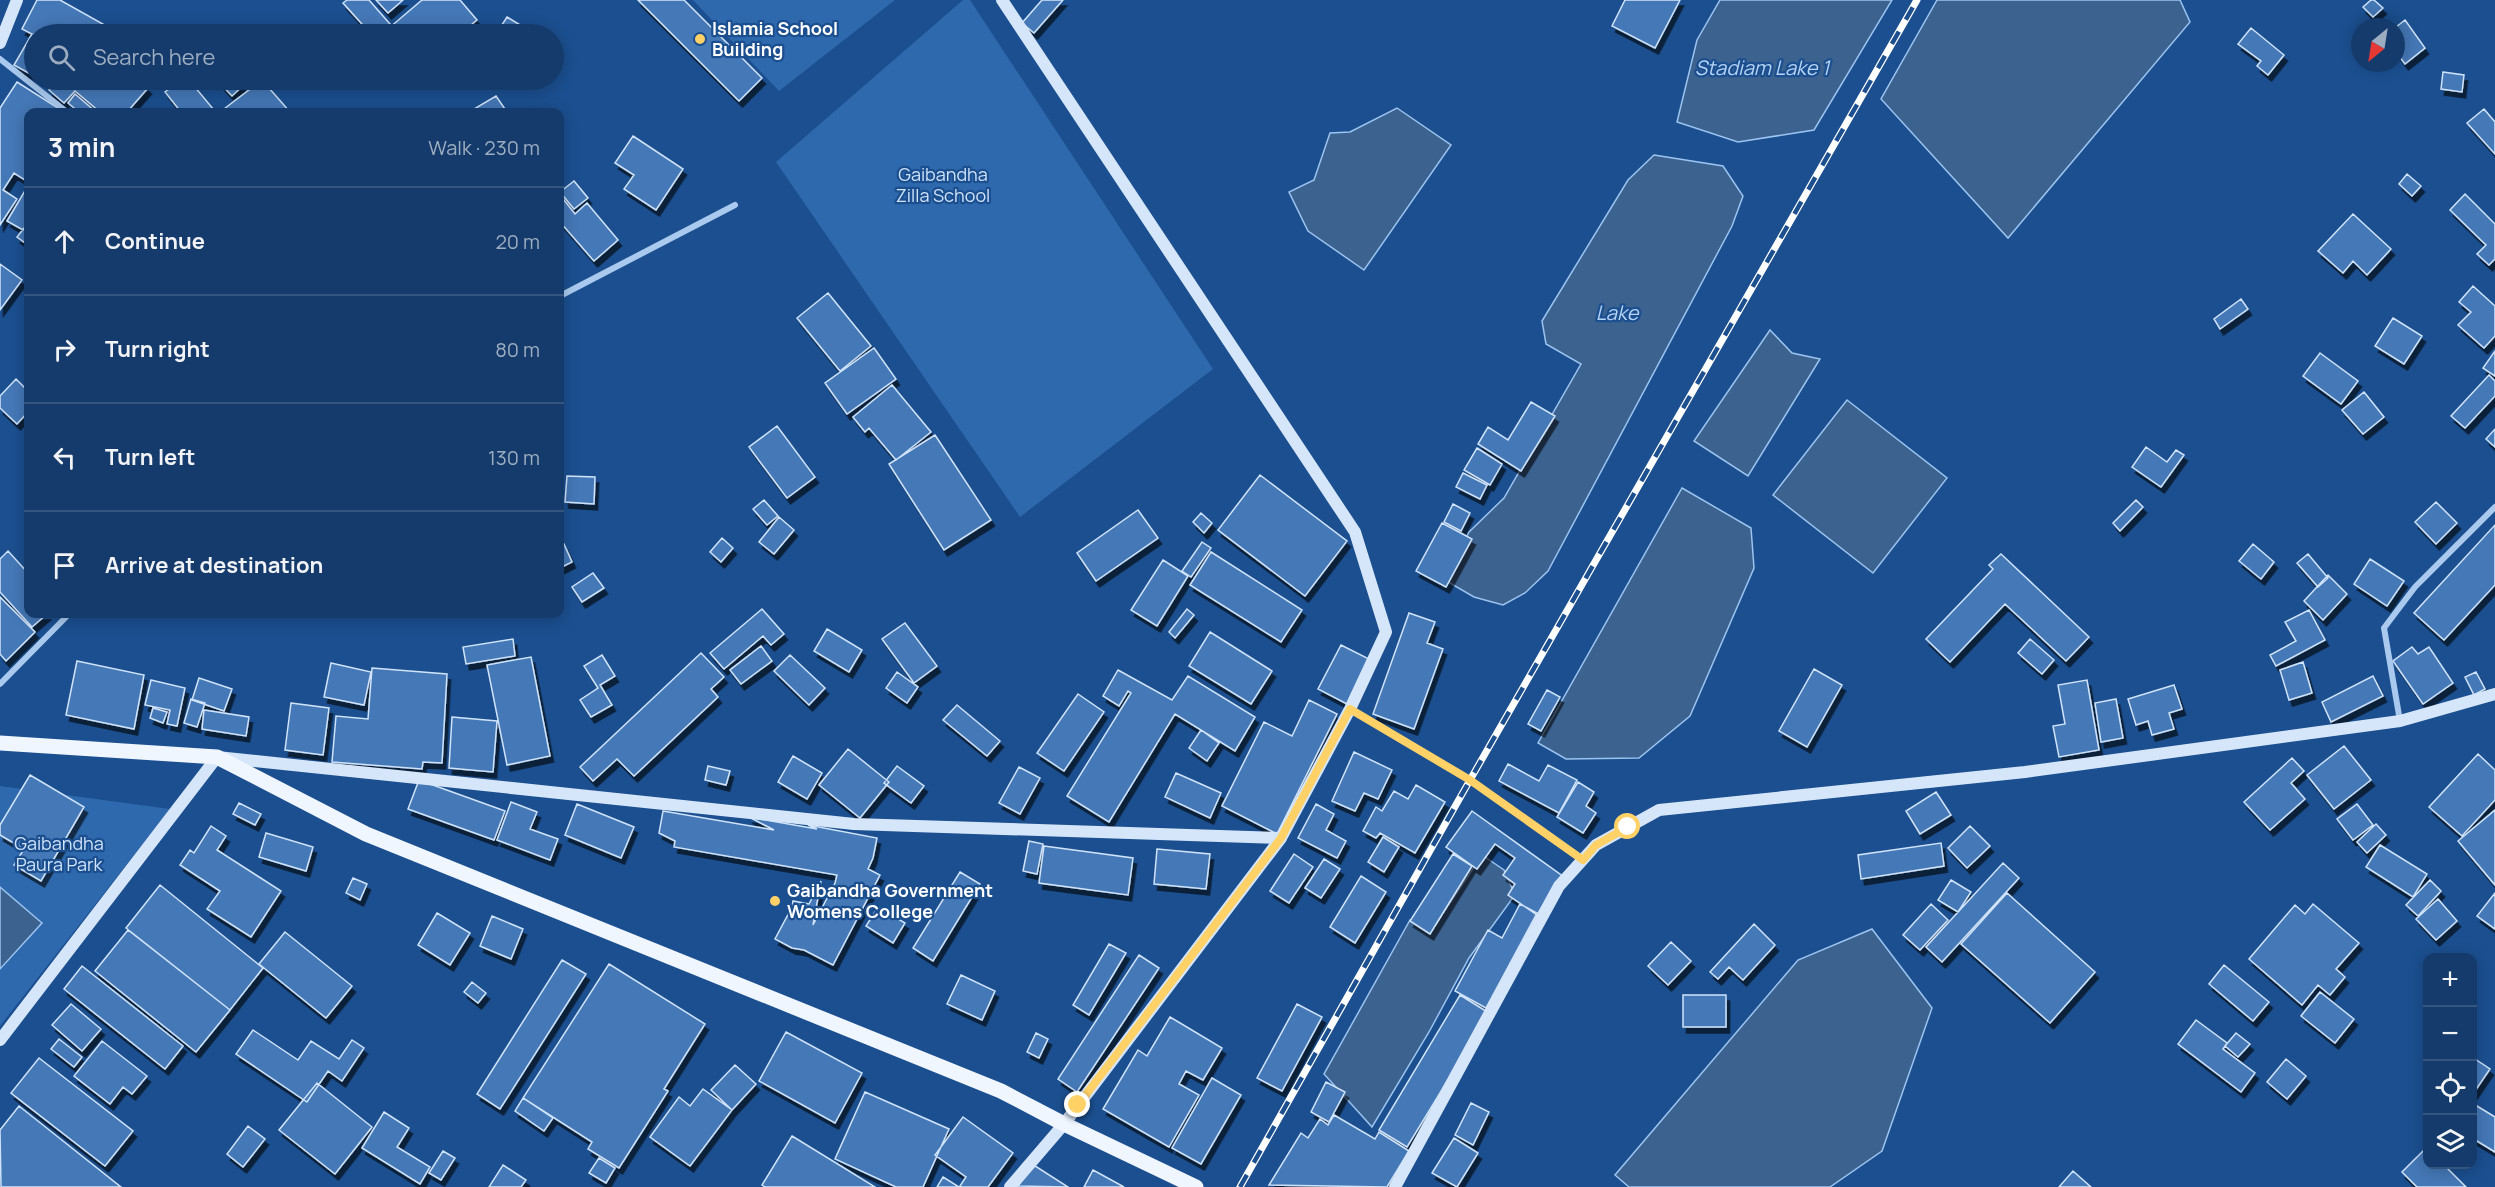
<!DOCTYPE html>
<html lang="en">
<head>
<meta charset="utf-8">
<style>
  :root { --surface:#143b6b; --page:#1d4271; --text:#f1f3f6; --muted:#9dadc1; --line:#33557e }
  body { margin:0; font-family:Manrope,sans-serif; background:var(--page); color:var(--text) }
  .controls { position:absolute; right:18px; bottom:18px; display:grid; overflow:hidden; border-radius:12px; box-shadow:0 3px 15px #0003 }
  .controls button { width:54px; height:54px; display:grid; place-items:center; padding:0; border:0; border-bottom:2px solid var(--line); background:var(--surface); color:var(--text); font:30px sans-serif }
  .compass { position:absolute; left:2351px; top:18px; width:54px; height:54px; border-radius:50%; background:var(--surface); box-shadow:0 3px 15px #0003; rotate:210deg }
  .stop { position:absolute; width:18px; height:18px; margin:-14px; border:4px solid #ffd166; border-radius:50%; background:#fff }
  .stop.end { background:#ffd166; border-color:#fff; box-shadow:0 2px 6px #0008 }
  .list { margin:0; padding:0; list-style:none }
  h2 { display:flex; justify-content:space-between; align-items:center; height:78px; margin:0; padding:0 24px; font-size:26px }
  h2 small { font-size:20px; font-weight:400; color:var(--muted) }
  .list li { display:grid; grid-template-columns:39px 1fr auto; gap:18px; align-items:center; box-sizing:border-box; height:108px; padding:0 24px; border-top:2px solid var(--line) }
  .list b { display:block; font-size:22px; white-space:nowrap }
  .list em { font-size:20px; font-style:normal; color:var(--muted) }
  .icon { flex:none; width:33px; height:33px; fill:none; stroke:currentColor; stroke-width:2; stroke-linecap:round; stroke-linejoin:round }
  .map { position:relative; flex:none; width:2495px; height:1187px; overflow:hidden }
  .search { position:absolute; background:var(--surface); box-shadow:0 3px 15px #0003; left:24px; top:24px; width:540px; height:66px; display:flex; align-items:center; gap:15px; box-sizing:border-box; padding:0 21px; border-radius:33px; color:var(--muted); font-size:22px }
  .panel { position:absolute; background:var(--surface); box-shadow:0 3px 15px #0003; left:24px; top:108px; width:540px; height:510px; border-radius:12px }
  .map>svg:first-child { display:block }
  .green { fill:#2e69ad }
  .water { fill:#3c6290; stroke:#9cc4f0; stroke-width:1.5 }
  .building { fill:#4478b7; stroke:#cfe3fa; stroke-width:1.5; filter:url(#shadow) }
  .lines { fill:none; stroke-linecap:round; stroke-linejoin:round }
  .street { stroke:#a9c9ee; stroke-width:6 }
  .secondary { stroke:#d6e6fa; stroke-width:12 }
  .primary { stroke:#f0f6ff; stroke-width:15 }
  .rail-casing { stroke:#fff; stroke-width:7 }
  .rail { stroke:#1b4f8f; stroke-width:4.5; stroke-dasharray:14; stroke-linecap:butt }
  .route { stroke:#ffd166; stroke-width:8 }
  .poi-dot { fill:#ffd166; stroke:#1b4f8f; stroke-width:2 }
  .labels { text-anchor:middle; stroke-width:4.5; stroke-linejoin:round; paint-order:stroke }
  .poi-label { font-size:18px; font-weight:bold; fill:#fff; stroke:#1b4f8f; text-anchor:start }
  .park-label { font-size:18px; fill:#cfe3fa; stroke:#1b4f8f }
  .water-label { font-size:20px; font-style:italic; fill:#b5d3f5; stroke:#1b4f8f }
</style>
</head>
<body>
<div class="map">
<svg width="2495" height="1187" viewBox="0 0 2495 1187">
  <defs>
    <filter id="shadow"><feDropShadow dx="3.5" dy="6" stdDeviation="0" flood-color="#0009"/></filter>
  </defs>
  <rect width="100%" height="100%" fill="#1b4f8f"/>
  <!-- green -->
  <path class="green" d="M693,0H895L779,91Z
    M963,0H970L1213,369L1020,517L776,162Z
    M0,786L170,809L0,1026Z"/>
  <!-- water -->
  <path class="water" d="M1720,0H1892L1814,130L1738,142L1677,122L1697,40Z
    M1937,0H2180L2190,22L2008,238L1881,99Z
    M1397,108L1451,145L1364,270L1308,231L1289,192L1314,180L1330,133L1350,132Z
    M1654,155L1723,166L1743,196L1732,226L1548,571L1525,593L1503,605L1474,597L1443,579L1469,532L1504,498L1581,364L1546,344L1542,321L1628,180Z
    M1770,330L1792,353L1820,359L1748,476L1694,441Z
    M1847,400L1947,478L1873,573L1773,495Z
    M1682,488L1751,528L1754,568L1690,716L1639,758L1566,759L1538,743Z
    M1482,855L1504,870L1515,895L1469,958L1429,1032L1372,1127L1324,1074L1410,920L1430,933Z
    M0,887L42,923L0,969Z
    M1872,929L1932,1008L1882,1151L1830,1187H1629L1615,1175L1798,960Z"/>
  <!-- building -->
  <path class="building" d="M37,0H60L110,28L106,34H34V76L14,65L32,34L22,29Z
    M347,0H369L390,24L378,34H371L343,3Z
    M376,0H403L388,13Z
    M422,0H460L477,20L460,34H394L389,28Z
    M638,0H684L762,78L739,101Z
    M1042,0H1063L1034,33L1022,23Z
    M1625,0H1680L1655,48L1612,26Z
    M2371,0H2374L2383,8L2373,17L2363,7Z
    M507,17L535,34H496Z
    M2405,20L2425,48L2405,64L2396,52V27Z
    M2251,28L2284,55L2268,75L2257,66L2261,61L2238,44Z
    M2443,72L2464,75L2462,92L2441,89Z
    M58,80H138L148,88L127,112H100L75,91L64,103L49,90Z
    M181,80H189L214,110L210,112H181L165,92Z
    M217,80H249L232,96Z
    M262,80L290,112H220Z
    M17,82L58,108L55,112H28V182L14,173L3,190L17,199L0,225V108Z
    M75,94L96,112H79L68,103Z
    M496,96L507,112H469Z
    M2484,109L2495,122V154L2467,123Z
    M633,136L683,169L656,210L624,189L634,175L615,163Z
    M2407,174L2421,186L2412,196L2399,184Z
    M574,181L588,198L574,209L560,192Z
    M26,189L28,190V222L23,230L7,221Z
    M2465,194L2495,224V259L2489,265L2477,254L2486,245L2450,210Z
    M560,195L575,214L587,203L618,240L594,261L560,222Z
    M2353,214L2391,249L2367,275L2353,261L2343,273L2318,251Z
    M28,223V245L17,237Z
    M0,264L22,280L0,310Z
    M2473,286L2495,306V336L2484,348L2458,325L2471,312L2459,302Z
    M828,293L871,346L840,371L797,318Z
    M2241,299L2248,309L2220,329L2214,319Z
    M2393,318L2422,336L2404,364L2375,346Z
    M874,348L896,379L847,414L825,383Z
    M2495,351V376L2483,368Z
    M2320,353L2358,381L2341,404L2303,376Z
    M2489,375L2495,381V396L2465,428L2451,416Z
    M16,379L28,391V412L17,424L0,408V396Z
    M892,385L931,432L896,460L869,428L865,432L853,417Z
    M2364,392L2384,417L2363,434L2342,410Z
    M1531,402L1555,416L1521,471L1478,444L1488,427L1508,440Z
    M777,426L815,477L787,498L749,447Z
    M2495,429V447L2486,439Z
    M935,435L991,520L944,550L889,464Z
    M2146,447L2167,462L2176,450L2184,455L2161,487L2132,467Z
    M1477,448L1502,464L1490,485L1464,470Z
    M1463,473L1487,485L1480,499L1456,487Z
    M1260,475L1347,541L1305,596L1218,530Z
    M567,476L595,477L594,504L565,502Z
    M764,500L778,516L767,525L753,509Z
    M2136,500L2143,507L2120,531L2113,523Z
    M2436,502L2457,523L2436,544L2415,522Z
    M1453,504L1470,513L1461,531L1444,522Z
    M1138,510L1158,538L1096,581L1077,553Z
    M1201,513L1212,523L1204,533L1193,522Z
    M779,517L794,530L774,554L759,542Z
    M1442,523L1472,539L1446,587L1416,571Z
    M2495,525V585L2444,640L2414,613Z
    M722,538L733,548L721,562L710,552Z
    M1202,542L1211,548L1191,577L1182,571Z
    M564,544L572,562L560,568V546Z
    M2253,544L2274,562L2261,579L2239,561Z
    M8,551L28,573V614H47L32,627L0,592V559Z
    M1211,552L1302,610L1281,642L1190,585Z
    M2001,554L2089,637L2066,661L2005,604L1950,662L1926,639L1993,569L1989,565Z
    M2308,554L2328,578L2318,587L2297,563Z
    M2370,559L2404,581L2387,606L2354,584Z
    M1163,560L1188,576L1157,626L1131,610Z
    M593,573L604,588L582,602L572,587Z
    M2328,575L2347,594L2323,620L2304,601Z
    M0,597L35,632L6,661L0,654Z
    M762,609L784,634L771,645L763,636L724,669L710,653Z
    M1187,609L1194,615L1175,638L1169,632Z
    M2309,610L2325,640L2276,666L2270,655L2296,641L2285,622Z
    M1409,613L1435,622L1427,643L1443,649L1414,729L1373,714Z
    M905,623L937,666L914,683L882,639Z
    M827,629L862,650L849,672L814,651Z
    M1210,632L1272,671L1251,704L1189,666Z
    M513,639L515,656L466,664L463,647Z
    M2030,639L2054,660L2042,674L2018,653Z
    M1341,645L1369,659L1347,704L1318,689Z
    M761,646L772,661L741,684L730,670Z
    M2412,647L2418,654L2429,647L2453,683L2423,704L2393,661Z
    M701,653L724,677L711,689L718,697L634,776L617,759L593,781L580,767Z
    M602,655L615,676L600,685L612,705L591,717L580,700L598,688L584,666Z
    M790,655L825,688L809,705L774,671Z
    M531,657L550,756L507,765L487,665Z
    M77,661L144,675L134,729L66,715Z
    M2303,662L2312,693L2289,700L2280,670Z
    M331,663L371,672L364,705L324,697Z
    M372,668L447,674L442,763L423,762L422,769L332,762L336,716L368,719Z
    M1814,669L1842,685L1807,747L1779,731Z
    M1118,670L1172,700L1188,676L1255,717L1235,751L1175,714L1109,822L1067,796L1131,693L1128,691L1119,706L1103,696Z
    M897,672L918,687L907,703L886,688Z
    M2476,672L2485,689L2474,695L2465,677Z
    M2373,676L2383,696L2331,722L2322,702Z
    M199,678L232,689L224,711L192,700Z
    M151,680L185,688L177,726L167,724L170,710L145,705Z
    M2087,680L2099,750L2059,757L2053,726L2065,724L2058,685Z
    M2174,685L2182,709L2169,713L2174,729L2152,735L2148,721L2136,725L2128,699Z
    M1547,690L1560,697L1541,731L1528,724Z
    M1078,694L1104,712L1064,771L1037,753Z
    M191,699L205,703L197,727L184,723Z
    M2116,699L2123,738L2101,742L2095,703Z
    M1309,700L1337,714L1277,834L1222,806L1264,722L1292,736Z
    M291,703L329,708L323,755L285,750Z
    M957,705L1000,741L987,756L943,720Z
    M153,708L167,712L163,723L150,718Z
    M204,710L249,717L246,736L202,729Z
    M452,717L497,721L493,772L449,768Z
    M1201,730L1219,743L1207,761L1189,748Z
    M2344,746L2371,780L2334,809L2307,775Z
    M848,749L889,782L860,818L819,785Z
    M1354,752L1392,770L1378,799L1364,793L1355,811L1332,801Z
    M2478,754L2495,770V800L2462,836L2429,807Z
    M793,756L822,773L807,799L778,782Z
    M2292,758L2304,771L2291,783L2305,799L2270,830L2244,802Z
    M1508,764L1539,781L1548,765L1577,780L1559,813L1499,781Z
    M708,766L730,771L726,785L705,780Z
    M897,766L924,786L911,803L884,783Z
    M1019,767L1040,778L1020,814L999,803Z
    M1176,773L1221,793L1210,818L1165,797Z
    M30,775L84,807L41,881L14,865L24,849L0,835V825Z
    M419,780L505,811L494,840L408,809Z
    M1578,782L1594,792L1586,806L1596,813L1583,833L1557,817Z
    M1416,785L1445,802L1415,853L1380,833L1376,838L1363,831L1376,807L1382,811L1394,791L1408,799Z
    M1936,792L1951,815L1920,834L1906,811Z
    M511,802L537,812L530,829L558,839L550,860L497,840Z
    M239,803L261,814L255,825L233,814Z
    M577,804L634,827L621,858L565,835Z
    M1316,804L1334,814L1326,830L1346,841L1337,858L1298,838Z
    M2357,804L2373,825L2353,840L2337,819Z
    M2495,810V885L2458,841Z
    M663,811L774,830L749,817L817,829L808,825L877,838L873,858L868,869L880,875L833,965L804,950L792,948L775,939L792,907L793,901L809,904L821,881L813,925L835,883L837,875L674,847L675,841L659,833Z
    M1472,811L1564,877L1537,915L1508,895L1515,884L1503,875L1515,858L1495,844L1477,869L1446,847Z
    M2376,824L2386,835L2367,853L2357,842Z
    M211,826L226,836L217,850L281,891L251,937L207,909L220,891L180,865L190,850L194,853Z
    M1970,826L1990,846L1967,868L1948,848Z
    M266,833L313,847L306,871L259,857Z
    M1383,837L1399,847L1384,872L1368,862Z
    M1029,841L1043,844L1037,874L1023,871Z
    M1941,843L1944,866L1861,879L1858,855Z
    M2380,845L2427,874L2413,897L2366,867Z
    M1044,846L1133,858L1128,895L1039,883Z
    M1157,849L1210,854L1206,889L1154,884Z
    M1294,854L1313,867L1289,903L1270,891Z
    M1453,854L1472,866L1430,934L1410,921Z
    M1324,859L1340,869L1321,898L1305,888Z
    M2003,863L2019,878L1942,962L1926,947Z
    M960,872L980,884L933,961L913,948Z
    M1361,876L1386,892L1355,943L1330,927Z
    M353,878L367,884L360,900L346,893Z
    M1951,880L1971,892L1958,912L1938,900Z
    M2430,880L2441,891L2418,916L2406,905Z
    M160,885L263,968L230,1010L126,928Z
    M2007,893L2095,972L2050,1023L1961,944Z
    M2495,893V929L2477,916Z
    M2438,899L2457,921L2436,940L2416,919Z
    M1520,904L1537,913L1486,1008L1455,991L1488,930L1502,938Z
    M1931,904L1948,920L1920,950L1903,935Z
    M2313,904L2359,943L2336,969L2345,977L2330,995L2318,985L2302,1005L2249,959L2295,905L2305,914Z
    M878,907L905,923L893,943L866,926Z
    M437,913L470,933L450,965L418,945Z
    M492,916L523,929L511,959L480,946Z
    M1754,924L1775,945L1743,980L1729,967L1718,979L1710,972Z
    M128,930L230,1010L196,1052L95,971Z
    M285,932L352,986L326,1018L259,964Z
    M1671,942L1691,961L1668,985L1648,966Z
    M1109,944L1126,953L1089,1015L1073,1005Z
    M1139,955L1159,968L1077,1092L1058,1079Z
    M562,960L586,974L500,1109L477,1094Z
    M609,964L705,1024L664,1089L668,1091L619,1168L588,1149L592,1142L523,1098Z
    M2224,965L2269,1002L2253,1021L2209,984Z
    M82,966L183,1046L165,1069L64,989Z
    M961,975L995,991L982,1020L947,1004Z
    M472,982L486,993L478,1003L464,992Z
    M2320,992L2354,1019L2335,1043L2301,1016Z
    M1460,995L1489,1013L1407,1147L1379,1130Z
    M1683,995H1726V1027H1683Z
    M71,1004L101,1029L82,1051L52,1025Z
    M1297,1004L1322,1017L1282,1091L1257,1078Z
    M1170,1017L1222,1048L1203,1080L1186,1071L1179,1084L1199,1095L1169,1147L1103,1109L1138,1050L1147,1056Z
    M2196,1020L2227,1043L2223,1049L2255,1073L2241,1092L2178,1044Z
    M253,1030L298,1060L311,1041L339,1059L352,1040L364,1048L342,1081L328,1071L307,1102L236,1054Z
    M786,1032L862,1073L835,1123L759,1081Z
    M1036,1033L1048,1039L1039,1058L1027,1052Z
    M2236,1033L2250,1044L2238,1057L2225,1046Z
    M59,1039L82,1057L74,1067L51,1049Z
    M102,1041L147,1076L132,1094L123,1087L110,1104L74,1076Z
    M2472,1057L2490,1069L2473,1094H2472Z
    M39,1058L133,1131L105,1166L11,1093Z
    M2286,1059L2306,1076L2287,1099L2267,1082Z
    M735,1065L756,1084L732,1110L711,1090Z
    M1212,1078L1241,1095L1201,1164L1172,1148Z
    M1326,1082L1345,1092L1329,1122L1311,1112Z
    M317,1083L372,1127L335,1174L279,1130Z
    M703,1089L732,1110L690,1166L650,1137L679,1097L690,1106Z
    M865,1092L949,1129L923,1187H896L835,1159Z
    M523,1098L553,1118L544,1131L515,1111Z
    M1471,1103L1489,1112L1473,1145L1455,1135Z
    M2472,1103L2495,1117V1152L2472,1138Z
    M19,1106L121,1187H1L0,1130Z
    M384,1112L409,1128L397,1147L430,1167L420,1184L362,1148Z
    M1334,1115L1375,1139L1379,1132L1409,1151L1387,1187L1269,1185L1301,1133L1308,1138L1320,1119L1328,1125Z
    M963,1117L1013,1153L988,1187H962L960,1186L966,1177L935,1155Z
    M248,1126L265,1139L243,1167L227,1154Z
    M792,1136L875,1187H765L762,1185Z
    M1454,1138L1478,1153L1457,1187L1432,1173Z
    M2426,1148L2428,1164H2443L2466,1187H2417L2402,1172Z
    M443,1151L455,1158L441,1180L429,1173Z
    M599,1158L615,1168L606,1183L589,1173Z
    M1032,1164L1068,1187L1018,1186Z
    M503,1165L526,1180L521,1187H489Z
    M1093,1170L1124,1187H1084Z
    M2073,1171L2091,1187H2059Z
    M943,1177L959,1187H937Z"/>
  <g class="lines">
    <!-- street -->
    <path class="street" d="M0,59L67,112
      M560,296L735,205
      M0,684L69,614
      M1350,709L1470,780L1583,860
      M2400,721L2384,628L2415,587L2495,507"/>
    <!-- secondary -->
    <path class="secondary" d="M1002,0L1355,532L1386,632L1350,709L1281,838L1064,1124L1010,1187
      M0,43L17,0
      M0,1040L217,757L854,824L1281,838
      M1395,1187L1559,886L1596,845L1659,810L2025,772L2400,721L2495,694"/>
    <!-- primary -->
    <path class="primary" d="M0,743L217,757L366,834L1001,1091L1064,1124L1196,1187"/>
    <defs>
      <path id="rail" d="M1240,1187L1470,780L1917,0"/>
    </defs>
    <!-- rail casing -->
    <use href="#rail" class="rail-casing"/>
    <!-- rail -->
    <use href="#rail" class="rail"/>
  </g>
  <g class="lines">
    <!-- route -->
    <path class="route" d="M1078,1105L1281,838L1350,709L1470,780L1583,860L1596,845L1628,827"/>
  </g>
  <!-- markers -->
  <g class="poi-dot">
    <circle cx="700" cy="39" r="6"/>
    <circle cx="775" cy="901" r="6"/>
  </g>
  <g class="labels">
    <!-- poi labels -->
    <g class="poi-label">
      <text x="712" y="35">Islamia School<tspan x="712" dy="21">Building</tspan></text>
      <text x="787" y="897">Gaibandha Government<tspan x="787" dy="21">Womens College</tspan></text>
    </g>
    <!-- park labels -->
    <g class="park-label">
      <text x="943" y="181">Gaibandha<tspan x="943" dy="21">Zilla School</tspan></text>
      <text x="59" y="850">Gaibandha<tspan x="59" dy="21">Paura Park</tspan></text>
    </g>
    <!-- water labels -->
    <g class="water-label">
      <text x="1762" y="75">Stadiam Lake 1</text>
      <text x="1617" y="320">Lake</text>
    </g>
  </g>
</svg>
<div class="controls">
<button>+</button>
<button>−</button>
<button><svg class="icon" aria-label="locate" viewBox="0 0 24 24"><circle cx="12" cy="12" r="6"/><path d="M12 2v4M12 18v4M2 12h4M18 12h4"/></svg></button>
<button><svg class="icon" aria-label="layers" viewBox="0 0 24 24"><path d="M12 4l9 5-9 5-9-5zM3 14l9 5 9-5"/></svg></button>
</div>
<svg class="compass" viewBox="-18 -18 36 36"><path d="M0-13l5 13h-10z" fill="#e53935"/><path d="M0 13l5-13h-10z" fill="#9dadc1"/></svg>
<div class="stop" style="left:1628px;top:827px"></div>
<div class="stop end" style="left:1078px;top:1105px"></div>
<div class="search"><svg class="icon" aria-label="search" viewBox="0 0 24 24"><circle cx="10" cy="10" r="6"/><path d="M15 15l6 6"/></svg>Search here</div>
<section class="panel">
<h2>3 min<small>Walk · 230 m</small></h2>
<ul class="list">
<li><svg class="icon" aria-label="ahead" viewBox="0 0 24 24"><path d="M12 20V5M6 11l6-6 6 6"/></svg><div><b>Continue</b></div><em>20 m</em></li>
<li><svg class="icon" aria-label="right" viewBox="0 0 24 24"><path d="M7 20v-9h11M14 6l5 5-5 5"/></svg><div><b>Turn right</b></div><em>80 m</em></li>
<li><svg class="icon" aria-label="left" viewBox="0 0 24 24"><path d="M17 20v-9H6M10 6l-5 5 5 5"/></svg><div><b>Turn left</b></div><em>130 m</em></li>
<li><svg class="icon" aria-label="arrive" viewBox="0 0 24 24"><path d="M6 21V4h12l-3 4 3 4H6"/></svg><div><b>Arrive at destination</b></div></li>
</ul>
</section>
</div>
</body>
</html>
